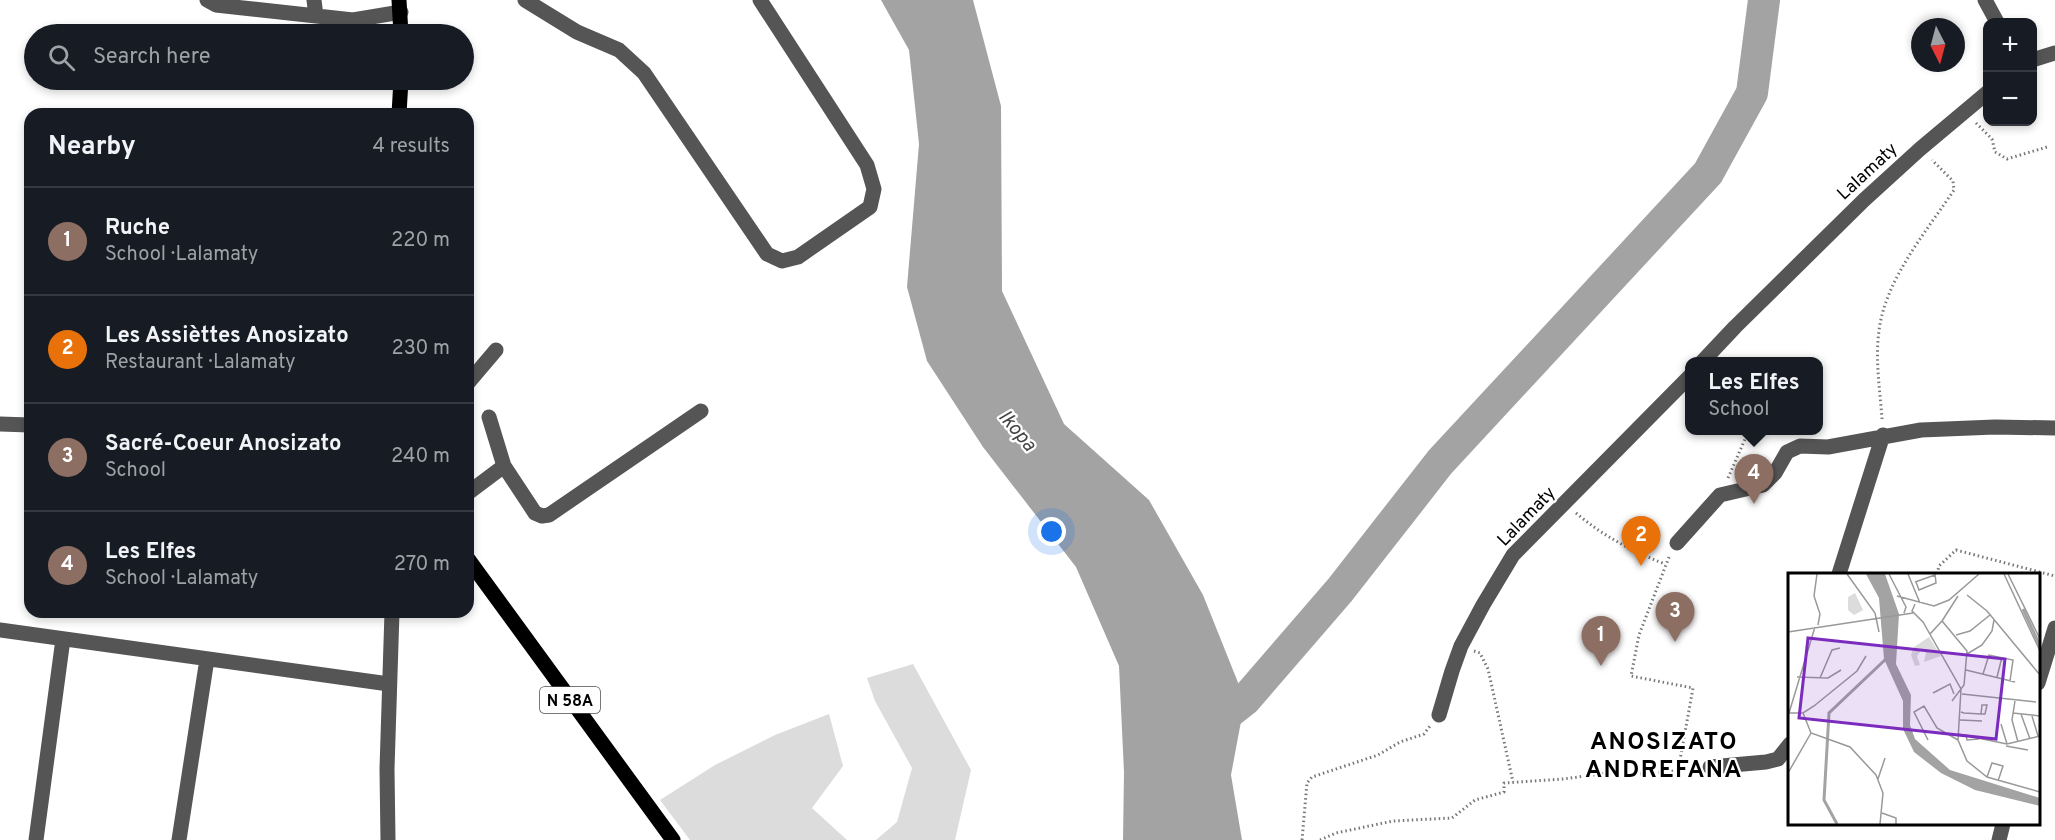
<!DOCTYPE html>
<html lang="en">
<head>
<meta charset="utf-8">
<style>
  :root { --surface:#171b24; --page:#242831; --text:#f1f3f6; --muted:#9ea1a6; --line:#363941; --accent:#858687 }
  body { margin:0; font-family:Overpass,sans-serif; background:var(--page); color:var(--text) }
  .controls { position:absolute; right:18px; top:18px; display:grid; overflow:hidden; border-radius:12px; box-shadow:0 3px 9px #0003 }
  .controls button { width:54px; height:54px; display:grid; place-items:center; padding:0; border:0; border-bottom:2px solid var(--line); background:var(--surface); color:var(--text); font:30px sans-serif }
  .compass { position:absolute; left:1911px; top:18px; width:54px; height:54px; border-radius:50%; background:var(--surface); box-shadow:0 3px 9px #0003; rotate:174deg }
  .you { position:absolute; left:1052px; top:532px; width:21px; height:21px; margin:-15px; border:4px solid #fff; border-radius:50%; background:#1a73e8; box-shadow:0 0 0 9px #1a73e833 }
  .badge { display:grid; place-items:center; width:39px; height:39px; border-radius:50%; background:var(--accent); color:#fff; font-size:20px; font-weight:700 }
  .pin { position:absolute; translate:-50% -50px; filter:drop-shadow(0 2px 3px #0008) }
  .pin::after { content:''; position:absolute; top:32px; width:21px; height:18px; background:inherit; clip-path:polygon(0 0,100% 0,50% 100%) }
  .popup { position:absolute; left:1685px; top:357px; width:138px; height:78px; box-sizing:border-box; display:grid; place-content:center; border-radius:12px; background:var(--surface); filter:drop-shadow(0 2px 4px #0005); font-size:20px; white-space:nowrap; color:var(--muted) }
  .popup b { font-size:22px; color:var(--text) }
  .popup::after { content:''; position:absolute; left:50%; top:100%; margin-left:-12px; border:12px solid transparent; border-top-color:var(--surface) }
  .list { margin:0; padding:0; list-style:none }
  h2 { display:flex; justify-content:space-between; align-items:center; height:78px; margin:0; padding:0 24px; font-size:26px }
  h2 small { font-size:20px; font-weight:400; color:var(--muted) }
  .list li { display:grid; grid-template-columns:39px 1fr auto; gap:18px; align-items:center; box-sizing:border-box; height:108px; padding:0 24px; border-top:2px solid var(--line) }
  .list b { display:block; font-size:22px; white-space:nowrap }
  .list p { margin:0; font-size:20px; white-space:nowrap; color:var(--muted) }
  .list em { font-size:20px; font-style:normal; color:var(--muted) }
  .icon { flex:none; width:33px; height:33px; fill:none; stroke:currentColor; stroke-width:2; stroke-linecap:round; stroke-linejoin:round }
  .map { position:relative; flex:none; width:2055px; height:840px; overflow:hidden }
  .search { position:absolute; background:var(--surface); box-shadow:0 3px 9px #0003; left:24px; top:24px; width:450px; height:66px; display:flex; align-items:center; gap:15px; box-sizing:border-box; padding:0 21px; border-radius:33px; color:var(--muted); font-size:22px }
  .panel { position:absolute; background:var(--surface); box-shadow:0 3px 9px #0003; left:24px; top:108px; width:450px; height:510px; border-radius:18px }
  .map>svg:first-child { display:block }
  .green { fill:#dcdcdc }
  .water { fill:#a3a3a3 }
  .lines { fill:none; stroke-linecap:round; stroke-linejoin:round }
  .river { stroke:#a3a3a3; stroke-width:32 }
  .path { stroke:#777; stroke-width:3; stroke-dasharray:1.5 3; stroke-linecap:butt }
  .minor { stroke:#555; stroke-width:15 }
  .major { stroke:#000; stroke-width:15 }
  .labels { text-anchor:middle; stroke-width:4.5; stroke-linejoin:round; paint-order:stroke }
  .shield { fill:#fff; stroke:#4c4c4c; stroke-width:1.5 }
  .shield-label { font-size:16px; font-weight:bold; fill:#000 }
  .street-label { font-size:18px; fill:#000; stroke:#fff }
  .water-label { font-size:20px; font-style:italic; fill:#444; stroke:#fff }
  .district-label { font-size:24px; font-weight:bold; letter-spacing:1.5px; fill:#000; stroke:#fff }
  .inset-river { fill:none; stroke:#a3a3a3; stroke-width:3 }
  .inset-road { fill:none; stroke:#999; stroke-width:1.5 }
  .view { fill:#7b2cbf; fill-opacity:0.15; stroke:#7b2cbf; stroke-width:3 }
  .inset-edge { fill:none; stroke:#000; stroke-width:3 }
</style>
</head>
<body>
<div class="map">
<svg width="2055" height="840" viewBox="0 0 2055 840">
  <rect width="100%" height="100%" fill="#fff"/>
  <!-- green -->
  <path class="green" d="M913,664L971,770L955,840H876L897,822L912,768L875,701L867,678Z
    M829,714L843,766L812,808L847,840H690L660,800L715,765L775,735Z"/>
  <!-- water -->
  <path class="water" d="M881,0H973L1001,106L1002,291L1064,424L1149,500L1203,595L1245,700L1231,775L1242,840H1123L1124,772L1119,666L1076,567L983,447L927,361L907,287L919,144L909,50Z"/>
  <g class="lines">
    <!-- river -->
    <path class="river" d="M1212,726L1245,700L1340,590L1440,462L1708,173L1752,93L1764,0"/>
    <!-- path -->
    <path class="path" d="M1976,123L1992,139L1995,152L2007,159L2047,147
      M1882,419C1880,390 1875,360 1879,331C1885,280 1926,232 1954,190L1953,181L1932,160
      M1728,478L1749,430
      M1576,513C1603,536 1632,551 1665,564
      M1669,557L1639,635L1631,676L1693,688L1678,771
      M1937,574L1939,566L1956,550L2055,576
      M1474,651L1480,653L1488,669L1513,782
      M1302,840L1307,783L1312,777L1378,755L1400,742L1424,734L1430,726
      M1320,840L1336,833L1393,821L1452,818L1475,800L1504,792V783L1563,779L1616,772L1619,776L1695,769"/>
    <!-- minor -->
    <path class="minor" d="M207,0L216,5L353,20L401,12
      M314,0L316,16
      M525,0L577,32L619,50L644,73L767,254L782,261L798,257L870,207L874,189L867,165L760,0
      M1985,0L1997,22
      M2032,60L2055,53
      M1702,362L1735,327L1864,200L1920,149L1988,92
      M468,383L496,350
      M489,417L504,466L535,513L542,516L549,515L701,411
      M0,424L30,425
      M468,493L504,466
      M1677,543L1720,495L1763,485L1775,473L1787,452L1800,446L1828,447L1921,430L1995,427L2055,428
      M1839,574L1883,435
      M0,630L389,684
      M2038,683L2055,628
      M1439,715L1452,671L1461,646L1483,605L1513,555L1690,376
      M1710,767L1766,762L1778,759L1790,744
      M36,840L63,639
      M179,840L207,659
      M388,840L387,769L392,612
      M1999,840L2003,824"/>
    <!-- major -->
    <path class="major" d="M399,0L401,34
      M399,114L401,80
      M468,559L673,840"/>
  </g>
  <g class="labels">
    <!-- shield labels -->
    <rect class="shield" x="540" y="687" width="60" height="26" rx="4.5"/>
    <g class="shield-label">
      <text x="570" y="706">N 58A</text>
    </g>
    <!-- street labels -->
    <g class="street-label">
      <text transform="translate(1867 171) rotate(-43)" y="6">Lalamaty</text>
      <text transform="translate(1526 516) rotate(-46)" y="6">Lalamaty</text>
    </g>
    <!-- water labels -->
    <g class="water-label">
      <text transform="translate(1018 430) rotate(50)" y="7">Ikopa</text>
    </g>
    <!-- district labels -->
    <g class="district-label">
      <text x="1664" y="749">ANOSIZATO<tspan x="1664" dy="28">ANDREFANA</tspan></text>
    </g>
  </g>
  <!-- overview -->
  <g transform="translate(1788 573)">
    <rect width="252" height="252" fill="#fff"/>
    <path d="M67,20L75,37L66,42L60,37V24ZM141,64L153,83L136,89L138,80L134,76L129,83L132,92L127,93L123,82L126,74Z" fill="#dcdcdc"/>
    <path d="M78,1H97L111,41L108,91L123,122L122,152L127,166L162,197L252,225V233L187,217L153,200L126,179L115,156V128L96,86L91,25Z" fill="#a3a3a3"/>
    <path class="inset-river" d="M235,36L252,73M49,251L36,227L41,140L100,84"/>
    <path class="inset-road" d="M29,1L26,23L32,41L30,52M59,1L87,40L91,59M101,1L118,34L116,40M120,1L132,30M216,1L252,78M220,1L252,66M127,9L147,2M128,9L131,17L148,10L147,1M179,22L199,38L252,102M109,23L146,33L161,27L191,1M127,31L124,38L135,49L173,116L170,167L179,188L199,204L252,219M154,48L170,23M0,59L125,40M142,61L154,48L179,78L176,112L164,128M168,62L182,58L202,42M179,81L194,72L204,58L206,47M178,97L227,109M195,101L201,82L225,87L222,108M9,104L40,105L53,97M209,104L214,84M32,105L44,77L52,75M145,120L162,111L166,121M174,121L248,129M227,128L224,147L230,169M173,139L176,140L193,141H197L199,132H194L193,141M1,140H15L26,133L69,98L78,83M1,140L27,54M15,140L23,160L62,174L88,202L95,220L92,251M225,140L252,143M233,141L242,166M244,143L250,163M172,147L194,148M213,151L219,171M170,161L219,171L252,163M178,161L179,167L191,166M140,167L126,139L136,133L149,155L170,167M218,173L240,177M0,200L23,160M199,204L204,190L215,193L210,208M90,206L97,185M94,240L108,245V251"/>
    <path class="view" d="M20,65L217,86L208,166L11,145Z"/>
    <rect width="252" height="252" class="inset-edge"/>
  </g>
</svg>
<div class="controls">
<button>+</button>
<button>−</button>
</div>
<svg class="compass" viewBox="-18 -18 36 36"><path d="M0-13l5 13h-10z" fill="#e53935"/><path d="M0 13l5-13h-10z" fill="#9ea1a6"/></svg>
<div class="you"></div>
<div class="pin badge" style="left:1601px;top:666px;background:#8d6e63">1</div>
<div class="pin badge" style="left:1641px;top:566px;background:#e8710a">2</div>
<div class="pin badge" style="left:1675px;top:642px;background:#8d6e63">3</div>
<div class="pin badge" style="left:1754px;top:504px;background:#8d6e63">4</div>
<div class="popup"><b>Les Elfes</b>School</div>
<div class="search"><svg class="icon" aria-label="search" viewBox="0 0 24 24"><circle cx="10" cy="10" r="6"/><path d="M15 15l6 6"/></svg>Search here</div>
<section class="panel">
<h2>Nearby<small>4 results</small></h2>
<ul class="list">
<li><span class="badge" style="background:#8d6e63">1</span><div><b>Ruche</b><p>School · Lalamaty</p></div><em>220 m</em></li>
<li><span class="badge" style="background:#e8710a">2</span><div><b>Les Assièttes Anosizato</b><p>Restaurant · Lalamaty</p></div><em>230 m</em></li>
<li><span class="badge" style="background:#8d6e63">3</span><div><b>Sacré-Coeur Anosizato</b><p>School</p></div><em>240 m</em></li>
<li><span class="badge" style="background:#8d6e63">4</span><div><b>Les Elfes</b><p>School · Lalamaty</p></div><em>270 m</em></li>
</ul>
</section>
</div>
</body>
</html>
